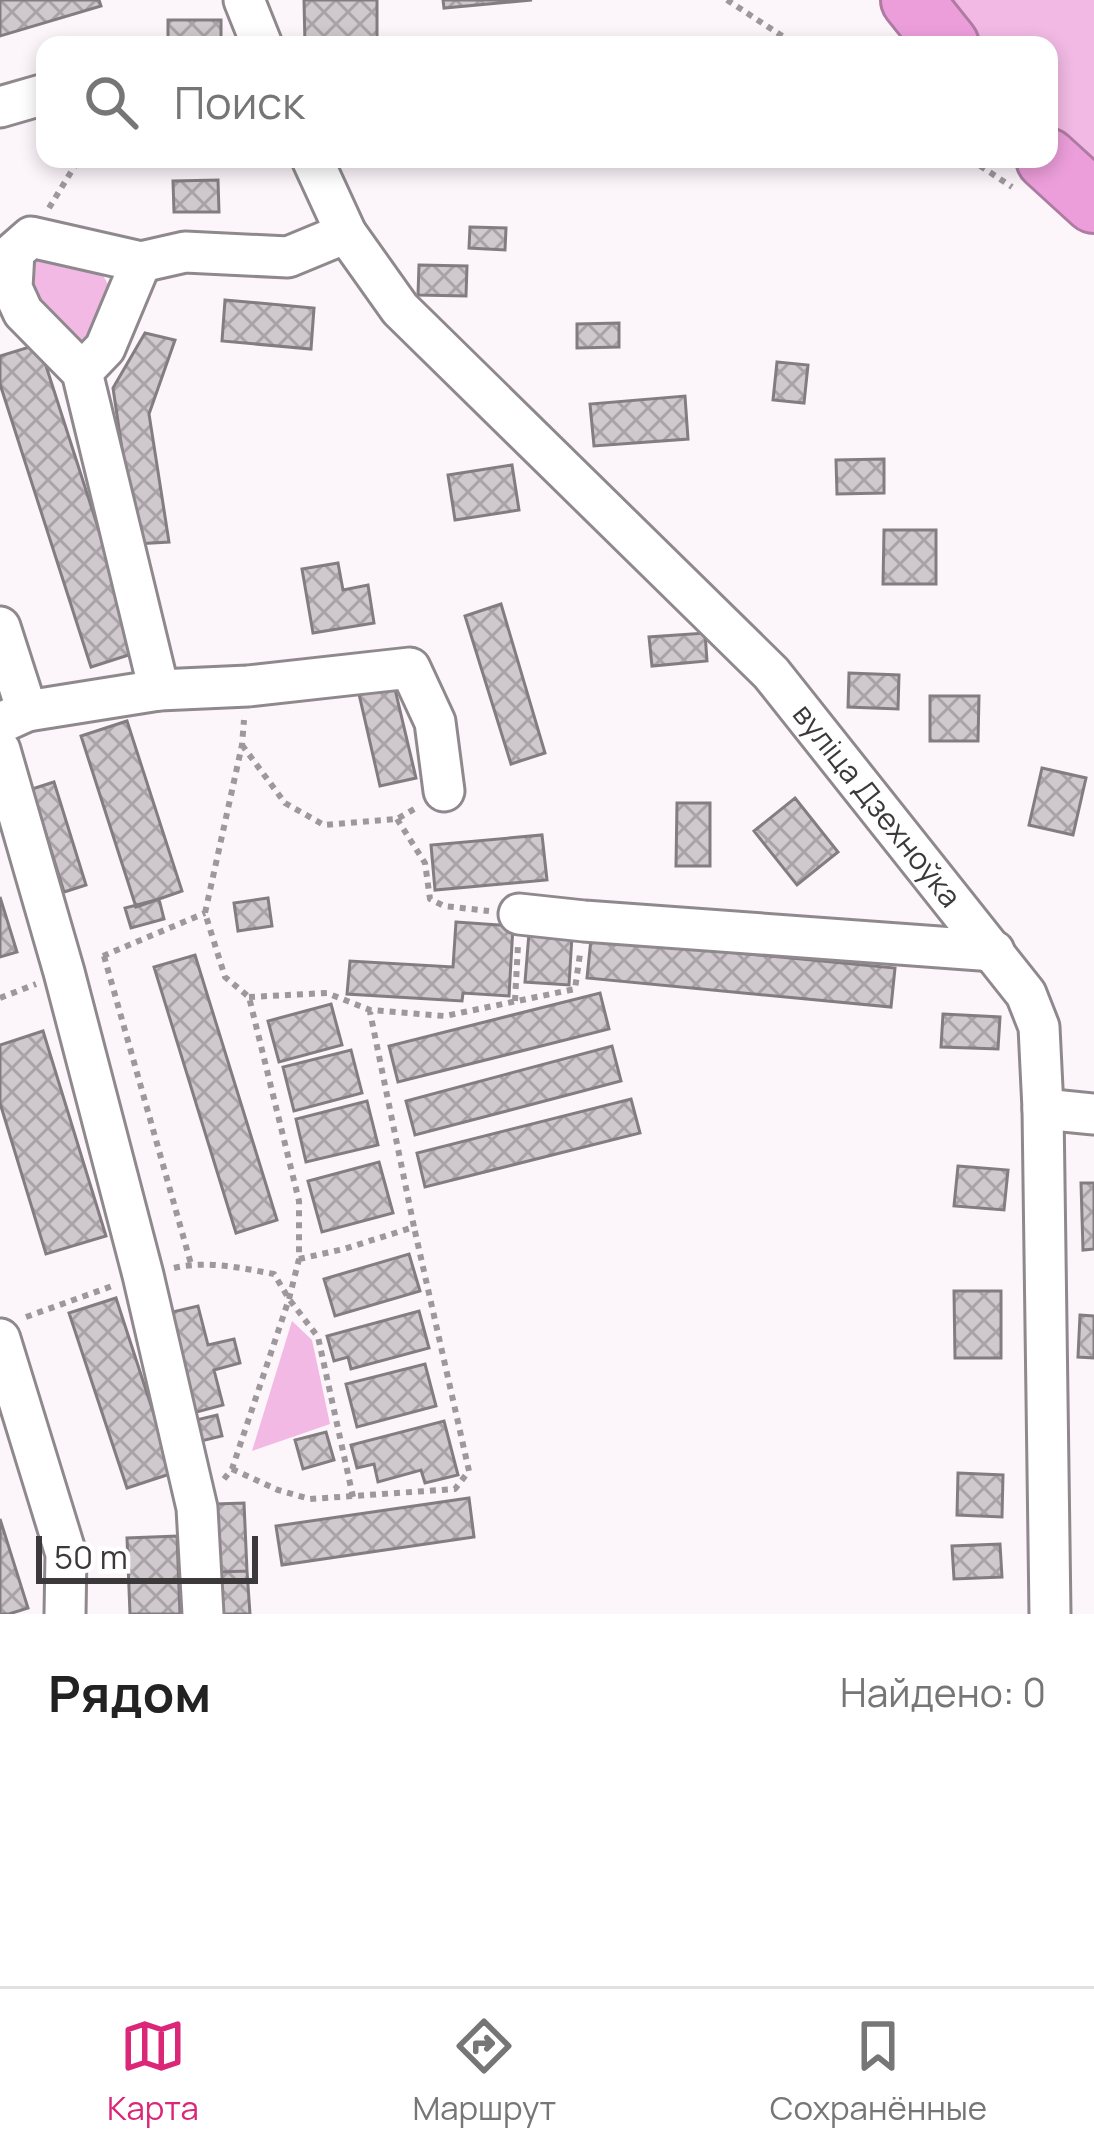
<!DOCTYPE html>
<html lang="ru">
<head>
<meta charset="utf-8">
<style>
  :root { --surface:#fff; --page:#f6f6f6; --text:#222; --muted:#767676; --line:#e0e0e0; --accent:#db2777 }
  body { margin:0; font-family:Manrope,sans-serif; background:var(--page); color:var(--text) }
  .scale { position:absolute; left:36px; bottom:30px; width:222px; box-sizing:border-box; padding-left:12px; border:6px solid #3c393b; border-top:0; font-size:33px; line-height:42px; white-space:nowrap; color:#3c393b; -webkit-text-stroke:9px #fff; paint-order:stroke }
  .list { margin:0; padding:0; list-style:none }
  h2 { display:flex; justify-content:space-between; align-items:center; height:156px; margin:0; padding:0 48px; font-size:51px }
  h2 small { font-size:39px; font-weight:400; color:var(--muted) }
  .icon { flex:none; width:66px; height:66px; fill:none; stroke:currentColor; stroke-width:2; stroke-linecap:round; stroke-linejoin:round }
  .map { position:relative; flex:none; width:1094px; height:1614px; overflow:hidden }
  .search { position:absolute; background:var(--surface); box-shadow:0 6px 18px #0003; left:36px; right:36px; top:36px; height:132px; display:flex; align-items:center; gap:30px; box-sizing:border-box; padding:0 42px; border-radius:24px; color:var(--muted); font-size:45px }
  .sheet { height:372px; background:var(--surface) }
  nav { display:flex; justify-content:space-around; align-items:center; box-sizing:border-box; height:168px; border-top:3px solid var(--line); background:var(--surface); font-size:33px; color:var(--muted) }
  nav a { display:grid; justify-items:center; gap:6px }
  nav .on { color:var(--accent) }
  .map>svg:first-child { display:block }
  .green { fill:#f1b9e3 }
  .building { fill:url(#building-cross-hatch); stroke:#837d82; stroke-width:3 }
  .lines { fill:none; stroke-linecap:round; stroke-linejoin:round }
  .minor-casing { stroke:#8f898e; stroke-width:45 }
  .highway-casing { stroke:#ae7ba2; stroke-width:66 }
  .path { stroke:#9d989b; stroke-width:6; stroke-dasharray:6 6; stroke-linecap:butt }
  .minor { stroke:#fff; stroke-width:39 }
  .highway { stroke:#ec9eda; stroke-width:60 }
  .labels { text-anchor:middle; stroke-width:12; stroke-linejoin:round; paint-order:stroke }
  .street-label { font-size:30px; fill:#3c393b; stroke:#fff }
</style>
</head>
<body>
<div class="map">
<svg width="1094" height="1614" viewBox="0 0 1094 1614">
  <defs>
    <pattern id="building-cross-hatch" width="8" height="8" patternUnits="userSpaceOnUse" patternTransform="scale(3)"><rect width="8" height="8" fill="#cfc8cd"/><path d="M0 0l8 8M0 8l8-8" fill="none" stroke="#a9a3a8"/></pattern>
  </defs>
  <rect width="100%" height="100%" fill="#fcf5fa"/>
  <!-- green -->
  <path class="green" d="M951,0H1094V166L1049,125V45H986Z
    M38,255L100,270L114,295L98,337L81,345L65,341L25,275Z
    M292,1321L312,1340L330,1424L252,1451Z"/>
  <!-- building -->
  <path class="building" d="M0,0H99L101,6L0,36Z
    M304,0H377V45H305Z
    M443,0H532L444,8Z
    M168,20H221V45H168Z
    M218,180L219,212H174L173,181Z
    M470,227L506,228L505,250L469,248Z
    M419,265L467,266L466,296L418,295Z
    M225,300L314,308L311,349L222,341Z
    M619,323V347L577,348V324Z
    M145,333L175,340L149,414L169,542L136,544L113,388Z
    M39,344L138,652L91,667L0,384V356Z
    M777,362L808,365L804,403L773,400Z
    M685,396L688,439L594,446L590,404Z
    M884,459V493L837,494L836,460Z
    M512,465L519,510L455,520L448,475Z
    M884,530H936V584H883Z
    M338,563L343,590L368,585L374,623L313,633L302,569Z
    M501,604L545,753L511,764L465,616Z
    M705,633L707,661L652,666L649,637Z
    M849,673L899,675L898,709L848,707Z
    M394,685L416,778L380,786L359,694Z
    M930,696H979L978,741H930Z
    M127,721L182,891L136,907L81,736Z
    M1042,768L1086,778L1073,835L1029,825Z
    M54,782L86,885L64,892L32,789Z
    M795,798L838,852L797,885L754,831Z
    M677,803H710V866H676Z
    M542,835L547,880L435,890L431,845Z
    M0,897L17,952L0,957Z
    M268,898L272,926L238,931L234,903Z
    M159,899L164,919L131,928L125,908Z
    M456,922L513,926L509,996L463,993L462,1001L347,994L350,961L453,967Z
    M529,933L572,936L569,985L525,982Z
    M591,939L895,968L891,1007L587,978Z
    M195,955L277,1220L236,1233L154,967Z
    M600,993L609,1029L398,1082L389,1046Z
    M331,1004L342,1045L279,1062L268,1021Z
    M943,1014L1000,1017L998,1049L941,1047Z
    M43,1031L106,1236L46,1254L0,1103V1045Z
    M612,1046L621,1081L415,1135L406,1101Z
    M351,1050L362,1093L294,1111L283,1067Z
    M631,1099L640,1133L425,1187L417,1153Z
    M367,1101L378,1145L306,1162L296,1119Z
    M379,1162L393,1213L322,1232L308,1181Z
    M958,1166L1008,1170L1004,1210L954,1206Z
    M1081,1183H1094V1249L1083,1250Z
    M409,1254L420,1291L335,1316L324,1279Z
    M954,1291H1001V1358H955Z
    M116,1298L173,1473L127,1488L69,1313Z
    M198,1306L208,1345L234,1339L240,1363L214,1370L223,1405L193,1413L168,1313Z
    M419,1311L429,1348L351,1369L348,1357L334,1361L327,1336Z
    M1080,1315L1094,1316V1358L1078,1357Z
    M425,1364L436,1406L357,1427L346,1384Z
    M217,1415L222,1436L201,1441L196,1420Z
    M444,1421L458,1475L425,1483L421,1470L378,1482L374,1464L357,1468L351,1445Z
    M326,1432L334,1460L303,1469L295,1440Z
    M958,1473L1003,1475L1002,1517L957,1515Z
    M469,1498L474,1537L282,1565L276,1526Z
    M244,1503L247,1571L219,1572L216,1504Z
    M0,1519L28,1608L9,1614H0Z
    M177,1536L180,1614H130L127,1538Z
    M1000,1544L1002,1577L954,1579L952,1546Z
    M247,1571L250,1614H222L219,1572Z"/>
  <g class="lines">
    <defs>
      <g id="minor">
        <path d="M244,0L262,45"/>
        <path d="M0,107L45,94"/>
        <path id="s1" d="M312,159L346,233L400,309L771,673L1026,994L1039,1027L1043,1109L1050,1614"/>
        <path d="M141,262L185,252L288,257L346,233"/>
        <path d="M82,372L105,348L141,262L31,237L14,252L12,288L23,312L82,372L159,690"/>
        <path d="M0,627L27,711L5,721"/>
        <path d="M27,711L159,690L248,686L410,668L435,722L444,791"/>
        <path d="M0,750L64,972L143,1275L197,1508L203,1614"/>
        <path d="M519,914L584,921L994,951"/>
        <path d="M1043,1109L1094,1114"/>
        <path d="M0,1339L66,1554L65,1614"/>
      </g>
      <path id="highway" d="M912,0L948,45
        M1047,159L1094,202"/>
    </defs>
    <!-- minor casing -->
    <use href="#minor" class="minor-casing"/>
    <!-- highway casing -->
    <use href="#highway" class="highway-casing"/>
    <!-- path -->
    <path class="path" d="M727,0L796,45
      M970,159L1012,187
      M49,208L79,159
      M242,745L285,803L324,825L397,819L416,808
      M397,819L425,863L430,899L444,906L489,911
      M103,956L205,913
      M104,956L191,1264
      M249,997L327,993L370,1010L445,1016L575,989L580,954
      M0,998L36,984
      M515,1001L518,945
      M299,1259L344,1249L414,1227L370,1012
      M174,1268C207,1260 241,1268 274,1274L289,1299L318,1337L353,1497
      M26,1317L115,1285
      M232,1469L278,1490L310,1499L455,1489L469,1471L414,1227
      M224,1479L232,1469L289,1299L299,1259V1201L249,997L225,977L205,913L242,745L244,720"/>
    <!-- minor -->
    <use href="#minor" class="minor"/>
    <!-- highway -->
    <use href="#highway" class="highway"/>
  </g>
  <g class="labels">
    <!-- street labels -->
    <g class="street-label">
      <text dy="10" stroke="none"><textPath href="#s1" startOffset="864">вуліца Дзехноўка</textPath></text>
    </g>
  </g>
</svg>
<div class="scale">50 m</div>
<div class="search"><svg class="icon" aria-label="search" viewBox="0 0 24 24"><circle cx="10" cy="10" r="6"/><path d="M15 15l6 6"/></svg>Поиск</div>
</div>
<section class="sheet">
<h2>Рядом<small>Найдено: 0</small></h2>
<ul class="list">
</ul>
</section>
<nav>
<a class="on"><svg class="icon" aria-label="map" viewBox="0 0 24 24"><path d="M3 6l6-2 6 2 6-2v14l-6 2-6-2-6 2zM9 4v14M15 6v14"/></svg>Карта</a>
<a><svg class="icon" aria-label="directions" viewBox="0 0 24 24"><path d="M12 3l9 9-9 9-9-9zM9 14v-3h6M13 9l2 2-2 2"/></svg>Маршрут</a>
<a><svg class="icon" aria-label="saved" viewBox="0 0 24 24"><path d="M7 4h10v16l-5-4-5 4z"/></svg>Сохранённые</a>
</nav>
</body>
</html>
